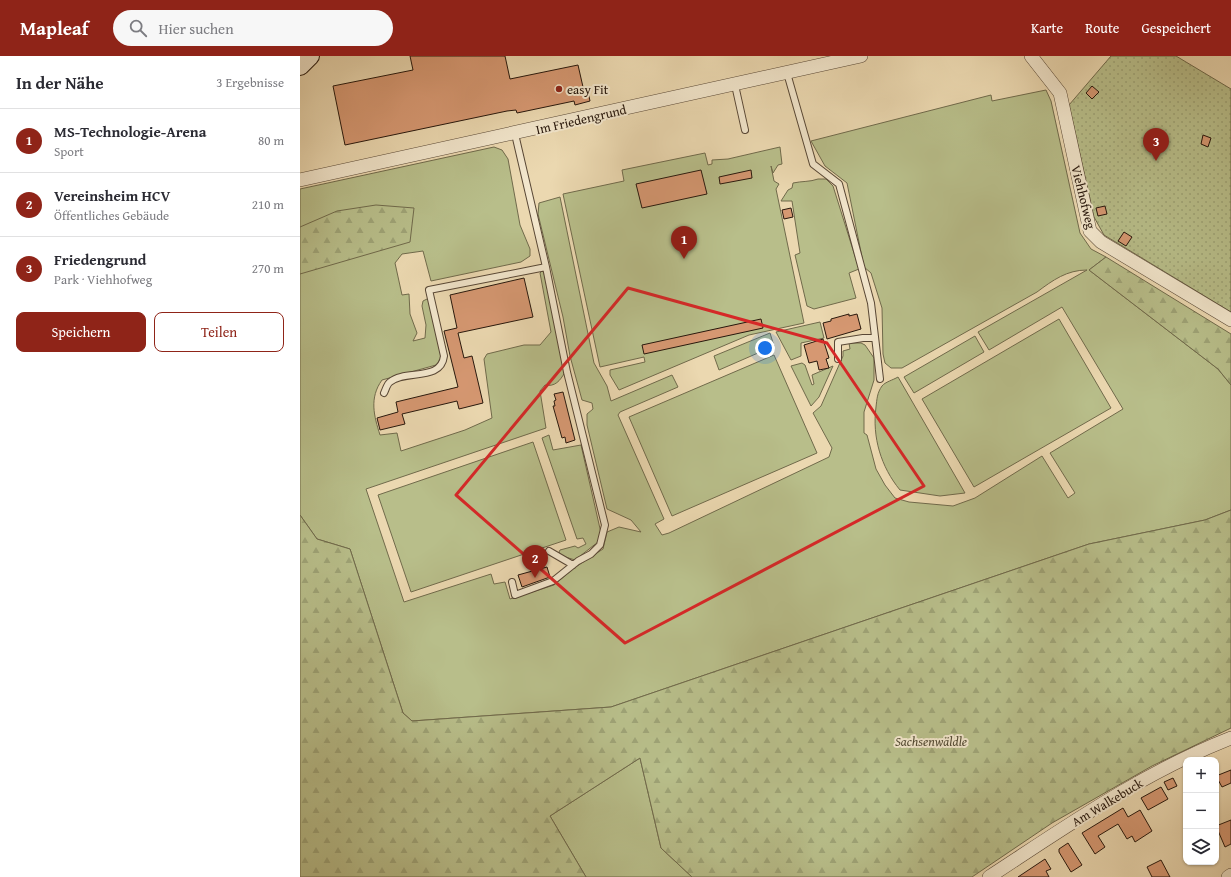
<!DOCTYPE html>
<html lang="de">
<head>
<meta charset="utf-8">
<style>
  :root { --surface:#fff; --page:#f7f7f7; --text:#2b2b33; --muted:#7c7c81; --line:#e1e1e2; --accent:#8f2418 }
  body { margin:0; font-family:"Gentium Book Plus",serif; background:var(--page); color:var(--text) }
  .controls { position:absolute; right:12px; bottom:12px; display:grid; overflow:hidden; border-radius:8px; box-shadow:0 1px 3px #0004 }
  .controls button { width:36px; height:36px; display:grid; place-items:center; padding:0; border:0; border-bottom:1px solid var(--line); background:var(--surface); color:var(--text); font:20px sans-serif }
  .you { position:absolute; left:465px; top:292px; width:14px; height:14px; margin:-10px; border:3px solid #fff; border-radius:50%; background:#1a73e8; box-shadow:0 0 0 6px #1a73e833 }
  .badge { display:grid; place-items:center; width:26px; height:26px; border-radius:50%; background:var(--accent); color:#fff; font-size:13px; font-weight:700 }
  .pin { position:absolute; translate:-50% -33px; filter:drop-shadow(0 1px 2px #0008) }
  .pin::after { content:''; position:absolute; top:21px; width:14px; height:12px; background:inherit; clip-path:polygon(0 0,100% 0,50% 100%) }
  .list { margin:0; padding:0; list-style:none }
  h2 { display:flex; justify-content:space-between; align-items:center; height:52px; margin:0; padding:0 16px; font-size:17px }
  h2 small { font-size:13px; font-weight:400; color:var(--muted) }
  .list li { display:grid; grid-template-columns:26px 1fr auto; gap:12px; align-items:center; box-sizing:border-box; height:64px; padding:0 16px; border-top:1px solid var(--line) }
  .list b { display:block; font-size:15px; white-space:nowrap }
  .list p { margin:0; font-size:13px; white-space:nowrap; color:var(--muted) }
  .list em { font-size:13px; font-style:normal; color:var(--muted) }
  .actions { display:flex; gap:8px; padding:12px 16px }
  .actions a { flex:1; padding:9px 0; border:1px solid var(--accent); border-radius:8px; text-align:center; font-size:14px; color:var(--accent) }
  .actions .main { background:var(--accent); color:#fff }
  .icon { flex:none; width:22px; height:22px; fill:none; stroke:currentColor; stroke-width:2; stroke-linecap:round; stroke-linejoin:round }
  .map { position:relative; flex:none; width:931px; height:821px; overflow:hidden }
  header { display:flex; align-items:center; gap:24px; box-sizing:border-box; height:56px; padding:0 20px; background:var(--accent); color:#fff }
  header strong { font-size:19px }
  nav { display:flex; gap:22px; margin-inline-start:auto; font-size:14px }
  .search { width:280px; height:36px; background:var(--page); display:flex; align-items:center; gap:10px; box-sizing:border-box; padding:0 14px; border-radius:22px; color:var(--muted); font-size:15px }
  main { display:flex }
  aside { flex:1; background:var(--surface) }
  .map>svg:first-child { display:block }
  .green { fill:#b8be8a; stroke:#706a4b }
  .forest { fill:url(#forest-firs); stroke:#706a4b }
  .garden { fill:url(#garden-dots); stroke:#706a4b }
  .building { fill:#d69872; stroke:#27170c }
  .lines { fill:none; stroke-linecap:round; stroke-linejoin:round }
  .lane-casing { stroke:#584735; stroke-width:8 }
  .street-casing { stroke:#584735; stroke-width:14 }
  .secondary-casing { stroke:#27170c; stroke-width:20 }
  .lane { stroke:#f2e6cc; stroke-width:6 }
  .street { stroke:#f2e6cc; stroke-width:13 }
  .secondary { stroke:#f2e6cc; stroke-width:18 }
  .marked { fill:none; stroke:#d62828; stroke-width:3; stroke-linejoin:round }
  .poi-dot { fill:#8f2418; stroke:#f2e6cc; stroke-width:1.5 }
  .labels { text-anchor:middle; stroke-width:4; stroke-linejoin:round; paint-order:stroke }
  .poi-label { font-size:13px; fill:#27170c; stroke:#f2e6cc; text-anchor:start }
  .street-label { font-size:13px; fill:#27170c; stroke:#f2e6cc }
  .park-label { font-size:13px; font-style:italic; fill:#524932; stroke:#f2e6cc }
</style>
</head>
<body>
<header>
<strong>Mapleaf</strong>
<div class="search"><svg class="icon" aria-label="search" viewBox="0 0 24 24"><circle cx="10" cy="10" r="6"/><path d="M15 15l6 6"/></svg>Hier suchen</div>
<nav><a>Karte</a><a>Route</a><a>Gespeichert</a></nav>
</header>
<main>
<aside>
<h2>In der Nähe<small>3 Ergebnisse</small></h2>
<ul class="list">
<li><span class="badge">1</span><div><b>MS-Technologie-Arena</b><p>Sport</p></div><em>80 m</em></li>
<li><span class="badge">2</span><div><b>Vereinsheim HCV</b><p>Öffentliches Gebäude</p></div><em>210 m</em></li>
<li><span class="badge">3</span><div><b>Friedengrund</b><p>Park · Viehhofweg</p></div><em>270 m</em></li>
</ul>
<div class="actions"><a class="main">Speichern</a><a>Teilen</a></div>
</aside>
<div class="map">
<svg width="931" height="821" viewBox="0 0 931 821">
  <defs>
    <pattern id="forest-firs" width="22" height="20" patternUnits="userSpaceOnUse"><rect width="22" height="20" fill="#b8be8a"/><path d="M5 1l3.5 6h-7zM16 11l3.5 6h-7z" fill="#9ea376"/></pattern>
    <pattern id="garden-dots" width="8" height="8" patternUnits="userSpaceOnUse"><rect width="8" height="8" fill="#b8be8a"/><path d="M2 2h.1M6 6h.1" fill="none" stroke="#9ea376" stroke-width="1.8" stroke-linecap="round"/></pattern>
  </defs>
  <rect width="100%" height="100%" fill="#ebd8b0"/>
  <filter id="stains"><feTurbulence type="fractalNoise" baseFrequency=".005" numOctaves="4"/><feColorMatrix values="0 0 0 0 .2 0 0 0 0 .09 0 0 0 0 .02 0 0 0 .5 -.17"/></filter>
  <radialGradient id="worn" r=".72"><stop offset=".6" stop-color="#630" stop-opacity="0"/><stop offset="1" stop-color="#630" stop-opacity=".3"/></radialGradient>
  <!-- green -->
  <path class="green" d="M746,34L751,45L780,177L791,193L806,201L789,214L918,313L931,329V454L905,464L789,488L311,651L112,665L103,657L50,493L17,483L0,459V133L194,91L202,94L208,103L220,169L230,193V200L221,206L131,225L123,195L102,198L95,207L102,239L109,238L110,258L117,277L113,285L125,282L126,269L122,250L123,245L127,243L129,245L141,300L140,306L136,309L82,324C69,342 74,360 80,379L97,377L101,395L165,374L192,362L184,303L187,298L224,289H240L251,276L240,217L242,215L244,217L265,316C260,325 255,331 245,329L240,335L246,372L66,433L104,546L191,518L194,528L205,526L210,543L254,529L274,512L303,493L307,476L319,471L341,476L331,464L307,453L287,369V358L293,353L292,347L282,344L270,300L263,261L238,158L239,147L260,141L294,307L307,330L311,345L372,319L378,331L320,356L318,359L364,463L355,468L362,479L369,477L529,401L532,392L513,357L521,350L543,300V295L550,293L549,287H561L565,289L574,302V324L564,356V377L567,379L576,413L585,429L595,442L609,446L653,450L675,442L742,400L768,442L775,437L750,397L823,353L762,251L689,294L678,276L787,214C767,214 753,224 737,236L602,312H591L585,307L583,298L582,252L571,217L564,211L547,127L525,110L511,85L691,39L692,45Z
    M480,91L482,108L478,109L473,117L471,110L474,125L479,128L476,133L504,267L449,279L319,334L310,319V314L345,306L344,301L300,311L263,138L324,125L322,114L405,97L408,109L412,108V104L428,103Z
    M518,123H526L533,130L559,213L549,217L556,242L514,253L507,250L495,199L500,197L492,145H481L488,134L492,132L493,127C502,125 510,126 518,123Z
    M759,263L811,352L674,431L622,343Z
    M520,266L524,282L501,287V300L491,304L476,276Z
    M470,277L474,290L419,314L414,300Z
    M675,280L684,296L614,337L604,321Z
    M474,299L517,397L372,460L329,361Z
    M502,307L505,309L512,329L514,328L512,319L533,310L519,341L511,350L491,310Z
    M598,321L665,437L640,440L600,434C581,411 572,381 576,351C577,343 577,337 582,330C585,326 593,324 598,321Z
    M249,379L253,394L281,389L301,477L298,486L275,504L262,500L259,496L260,494L275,490L278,492L286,488L283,482L277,483L242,382Z
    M233,386L266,484L111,536L78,439Z
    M340,702L361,792L392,821H286L250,760Z"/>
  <!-- forest -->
  <path class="forest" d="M76,149L114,152L110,186L0,218V171L37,155Z
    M806,201L931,278V329L918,313L789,214Z
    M931,454V672L852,710L752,767L672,821H392L361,792L340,702L250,760L286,821H0V459L17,483L50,493L103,657L112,665L311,651L789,488L905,464Z"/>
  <!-- garden -->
  <path class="garden" d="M811,0H876L931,33V256L804,179L794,161L769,49Z"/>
  <!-- building -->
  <path class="building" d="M110,0H205L210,23L278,9L283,31H287L290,45L275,49L274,45L217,57L216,54L207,55L45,89L33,30L113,14Z
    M792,30L799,36L792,43L786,37Z
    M903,79L911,82L908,91L901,88Z
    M401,114L407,138L342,152L336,128Z
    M451,114L452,122L420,128L419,121Z
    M805,150L807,158L798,160L796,152Z
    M491,152L493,161L484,163L482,154Z
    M824,176L832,181L826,190L818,185Z
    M224,222L233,261L158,277L164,302L172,300L183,347L159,353L157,345L102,358L105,368L80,374L77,362L98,356L96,346L158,331L144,275L157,272L150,239Z
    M549,258V260L557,258L561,273L527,283L523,267L531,265V263Z
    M461,263L463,272L344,298L342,289Z
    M523,283L529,302L526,303L529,312L519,314L517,305L509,307L504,289Z
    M263,336L275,384L266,387L265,381L262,382L253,350H255L254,345L256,344L254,338Z
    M247,511L250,521L222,531L218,519Z
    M931,714V727L922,731L916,720Z
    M873,722L877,730L868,734L864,726Z
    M861,731L868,743L848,754L841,742Z
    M823,752L828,761L840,754L852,775L835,786L832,780L827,783L818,768L798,780L805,791L795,798L782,777Z
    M931,764V788L925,791L916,770Z
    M768,787L782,809L771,816L759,796V793Z
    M745,803L751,813L746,815L749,821H718Z
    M861,804L870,821H852L847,811Z"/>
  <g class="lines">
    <defs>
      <path id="lane" d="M487,17L513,108L539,128L571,247L580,323
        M435,29L445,74
        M538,303V286L563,282H574
        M84,337C86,333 87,328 90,326C105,313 141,326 144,300L129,234L246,211L215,78
        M249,495L273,509
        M212,526L215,539L253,525L278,505L291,498L300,489L305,469L267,316L246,211"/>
      <path id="street" d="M731,0L760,37L790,175L801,186L931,264
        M0,124L561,0
        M689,821C767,770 844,716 931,682
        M928,821L931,819"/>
      <path id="secondary" d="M0,10L10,0"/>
    </defs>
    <!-- lane casing -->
    <use href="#lane" class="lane-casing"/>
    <!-- street casing -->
    <use href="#street" class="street-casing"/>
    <!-- secondary casing -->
    <use href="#secondary" class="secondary-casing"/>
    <!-- lane -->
    <use href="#lane" class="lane"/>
    <!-- street -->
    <use href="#street" class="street"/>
    <!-- secondary -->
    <use href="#secondary" class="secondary"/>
  </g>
  <!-- marked area -->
  <path class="marked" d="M328,232L527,287L624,430L325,587L156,439Z"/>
  <!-- markers -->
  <circle class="poi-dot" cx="259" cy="33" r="4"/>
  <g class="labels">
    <!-- poi labels -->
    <g class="poi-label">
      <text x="267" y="38">easy Fit</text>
    </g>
    <!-- street labels -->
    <g class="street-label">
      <text transform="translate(281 63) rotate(-13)" y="5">Im Friedengrund</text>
      <text transform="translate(784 141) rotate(76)" y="5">Viehhofweg</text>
      <text transform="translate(807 746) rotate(-31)" y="5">Am Walkebuck</text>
    </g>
    <!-- park labels -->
    <g class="park-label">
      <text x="631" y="690">Sachsenwäldle</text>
    </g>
  </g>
  <rect width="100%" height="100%" filter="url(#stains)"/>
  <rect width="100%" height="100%" fill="url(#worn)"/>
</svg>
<div class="controls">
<button>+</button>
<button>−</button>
<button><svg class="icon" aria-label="layers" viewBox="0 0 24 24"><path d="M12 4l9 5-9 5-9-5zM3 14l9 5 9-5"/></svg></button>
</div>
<div class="you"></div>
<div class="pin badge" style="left:384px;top:203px">1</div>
<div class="pin badge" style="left:235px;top:522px">2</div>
<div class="pin badge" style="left:856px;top:105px">3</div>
</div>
</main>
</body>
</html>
